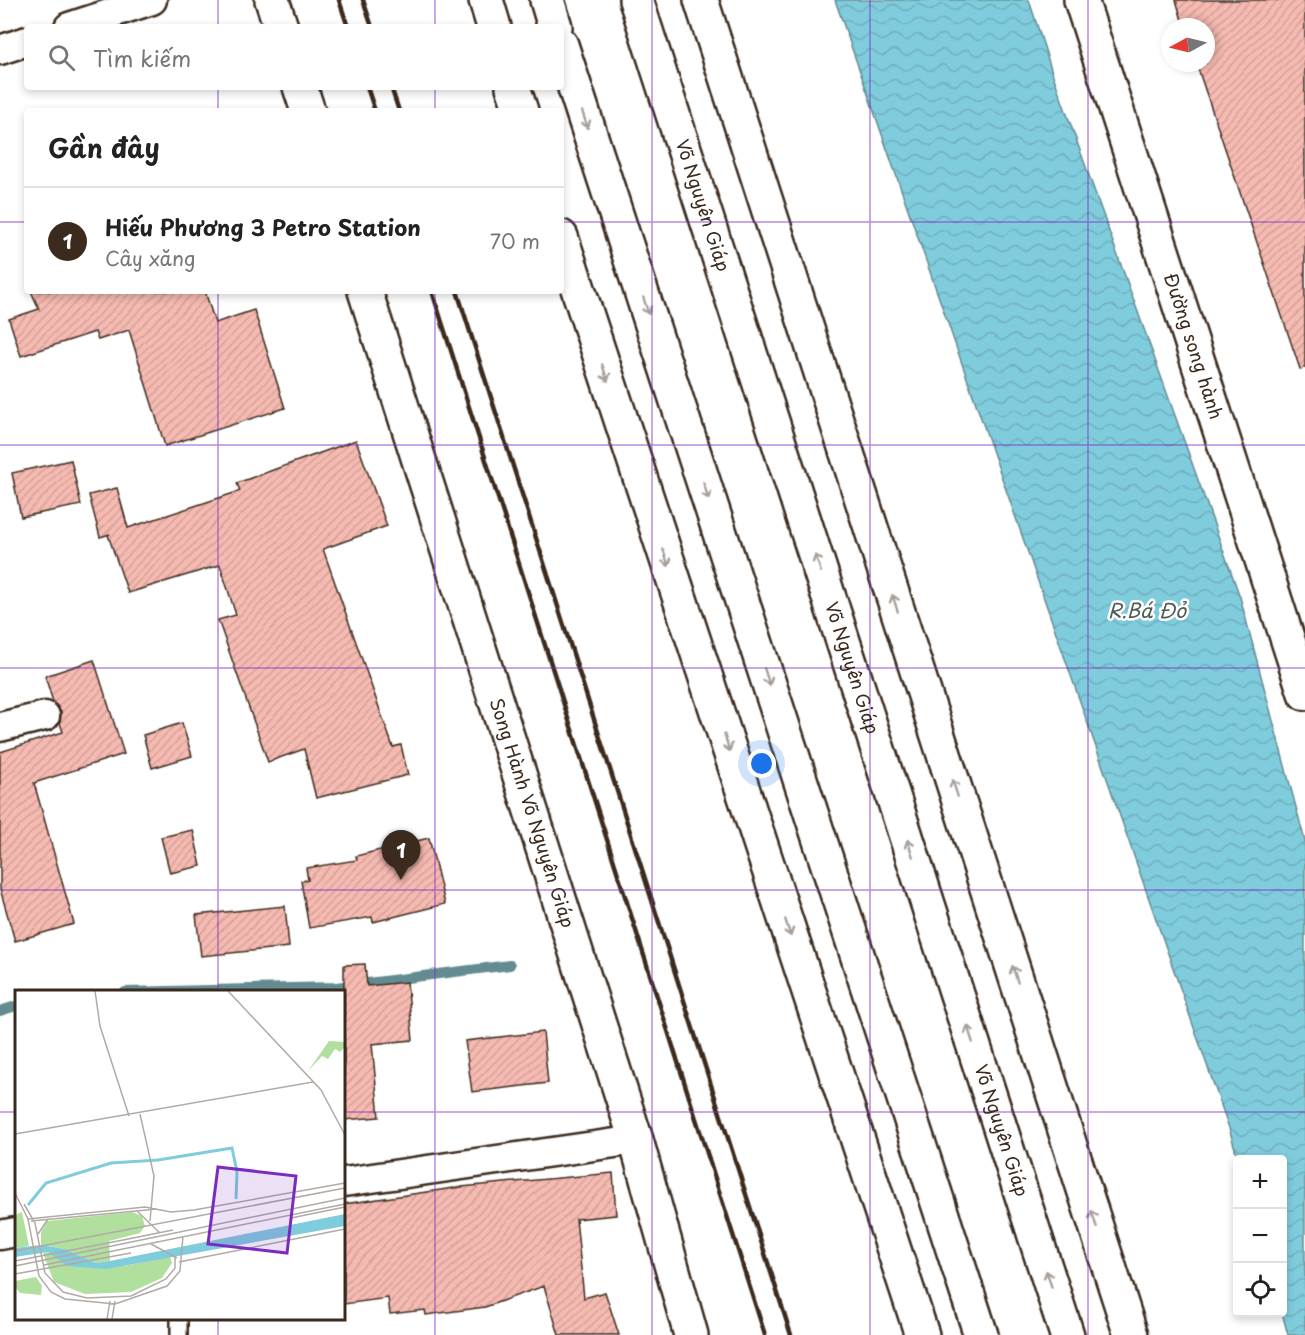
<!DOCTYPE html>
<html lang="vi">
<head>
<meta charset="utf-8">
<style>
  :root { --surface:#fff; --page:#f6f6f6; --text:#222; --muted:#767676; --line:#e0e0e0; --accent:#3b2a1e }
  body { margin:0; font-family:"Playpen Sans",sans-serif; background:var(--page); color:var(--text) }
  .controls { position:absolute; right:18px; bottom:18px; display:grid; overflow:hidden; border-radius:6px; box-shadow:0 3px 9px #0003 }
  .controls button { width:54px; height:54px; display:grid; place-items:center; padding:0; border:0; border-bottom:2px solid var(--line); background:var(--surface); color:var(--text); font:30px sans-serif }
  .compass { position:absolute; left:1161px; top:18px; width:54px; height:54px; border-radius:50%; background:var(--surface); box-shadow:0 3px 9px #0003; rotate:263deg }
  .you { position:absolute; left:762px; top:764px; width:21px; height:21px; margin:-15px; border:4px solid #fff; border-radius:50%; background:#1a73e8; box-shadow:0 0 0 9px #1a73e833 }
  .badge { display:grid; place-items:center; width:39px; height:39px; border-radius:50%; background:var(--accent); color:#fff; font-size:20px; font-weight:700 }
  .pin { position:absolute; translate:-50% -50px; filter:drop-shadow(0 2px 3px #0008) }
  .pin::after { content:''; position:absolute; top:32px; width:21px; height:18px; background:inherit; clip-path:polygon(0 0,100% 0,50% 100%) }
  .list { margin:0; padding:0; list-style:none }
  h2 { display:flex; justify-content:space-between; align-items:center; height:78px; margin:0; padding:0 24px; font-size:26px }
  h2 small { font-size:20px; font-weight:400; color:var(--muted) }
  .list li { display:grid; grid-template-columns:39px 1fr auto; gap:18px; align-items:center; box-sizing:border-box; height:108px; padding:0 24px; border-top:2px solid var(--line) }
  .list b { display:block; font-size:22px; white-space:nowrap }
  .list p { margin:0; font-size:20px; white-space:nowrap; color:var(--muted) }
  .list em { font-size:20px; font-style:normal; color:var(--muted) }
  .icon { flex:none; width:33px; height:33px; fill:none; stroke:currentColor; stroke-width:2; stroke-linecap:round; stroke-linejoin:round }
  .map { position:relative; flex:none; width:1305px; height:1335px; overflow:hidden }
  .search { position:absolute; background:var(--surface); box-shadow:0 3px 9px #0003; left:24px; top:24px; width:540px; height:66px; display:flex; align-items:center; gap:15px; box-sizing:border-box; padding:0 21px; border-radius:6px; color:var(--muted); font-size:22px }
  .panel { position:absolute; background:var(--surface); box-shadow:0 3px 9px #0003; left:24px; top:108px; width:540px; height:186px; border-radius:6px }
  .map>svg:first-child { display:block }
  .water { fill:url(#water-waves); stroke:#648b91; stroke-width:1.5 }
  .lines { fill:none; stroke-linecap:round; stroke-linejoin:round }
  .stream { stroke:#648b91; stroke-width:10 }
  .building { fill:url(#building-hatch); stroke:#3b2a1e; stroke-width:1.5 }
  .lane-casing { stroke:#3b2a1e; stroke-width:20 }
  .street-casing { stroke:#3b2a1e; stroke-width:33 }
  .secondary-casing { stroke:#3b2a1e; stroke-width:38 }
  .highway-casing { stroke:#3b2a1e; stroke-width:38 }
  .lane { stroke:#fff; stroke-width:15 }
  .street { stroke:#fff; stroke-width:28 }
  .secondary { stroke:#fff; stroke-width:33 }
  .highway { stroke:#fff; stroke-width:33 }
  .rail { stroke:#3b2a1e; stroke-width:4.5 }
  .oneway { stroke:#a79f9a }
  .grid { fill:none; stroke:#7b2cbf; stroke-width:1.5; stroke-opacity:0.55 }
  .labels { text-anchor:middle; stroke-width:5; stroke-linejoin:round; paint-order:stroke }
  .street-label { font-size:18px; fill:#3b2a1e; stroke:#fff }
  .water-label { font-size:20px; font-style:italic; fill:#4f5b57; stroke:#fff }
  .inset-river { fill:none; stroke:#7fccdd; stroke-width:3 }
  .inset-road { fill:none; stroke:#b1aaa5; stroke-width:1.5 }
  .view { fill:#7b2cbf; fill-opacity:0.15; stroke:#7b2cbf; stroke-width:3 }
  .inset-edge { fill:none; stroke:#3b2a1e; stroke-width:3 }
</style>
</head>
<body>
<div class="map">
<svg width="1305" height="1335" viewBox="0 0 1305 1335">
  <defs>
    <pattern id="water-waves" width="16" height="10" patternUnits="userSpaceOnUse" patternTransform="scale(1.5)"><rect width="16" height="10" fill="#7fccdd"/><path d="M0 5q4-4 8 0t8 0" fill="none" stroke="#6fafbd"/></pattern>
    <pattern id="building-hatch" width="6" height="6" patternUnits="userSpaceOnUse" patternTransform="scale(1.5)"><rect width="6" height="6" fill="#f5bab1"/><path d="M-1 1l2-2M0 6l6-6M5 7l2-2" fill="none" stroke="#d3a098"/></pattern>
  </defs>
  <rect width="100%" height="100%" fill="#fff"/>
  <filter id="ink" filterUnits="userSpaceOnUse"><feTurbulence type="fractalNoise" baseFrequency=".0167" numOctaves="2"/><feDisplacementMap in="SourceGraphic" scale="12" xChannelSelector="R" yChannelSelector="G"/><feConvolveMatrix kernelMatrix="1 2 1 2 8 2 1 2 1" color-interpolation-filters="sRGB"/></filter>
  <g filter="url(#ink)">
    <!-- water -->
    <path class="water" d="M835,0H1029L1053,75L1240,597L1305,841V1335H1288L1282,1313V1160L1238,1159L1229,1128Z"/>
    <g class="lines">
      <!-- stream -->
      <path class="stream" d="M125,992L336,987L510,965
        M0,1011L16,1006"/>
    </g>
    <!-- building -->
    <path class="building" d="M1176,0H1305V368L1300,369L1196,63H1206V27H1184Z
      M31,291H205L215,323L254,310L285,408L165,446L129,330L98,340L95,332L21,356L9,319L39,309Z
      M356,440L387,526L323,549L393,747L401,745L408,775L316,798L304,749L268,762L218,620L236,615L220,565L128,593L108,535L110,534L100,537L89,495L117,488L128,528L240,491L237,483Z
      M71,460L81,505L21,517L12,473Z
      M94,660L124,754L34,783L74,924L15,941L0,889V752L63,732L60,723L61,712L53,702L45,676Z
      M182,723L192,756L152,768L143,735Z
      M193,830L201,866L170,873L161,837Z
      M429,838L445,904L373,922L372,917L309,928L301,881L308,880L306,868L357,860L356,856Z
      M285,906L289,947L201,956L196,915Z
      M365,964L367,986L407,982L413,1040L372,1044L379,1117L344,1120V965Z
      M543,1032L548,1083L472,1092L465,1041Z
      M613,1173L616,1215L576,1219L584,1298L605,1292L619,1335H559L544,1286L485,1307L426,1315L425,1310L390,1314L388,1298L344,1304V1204L461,1187Z"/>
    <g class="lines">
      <defs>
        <path id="lane" d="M179,1318V1335"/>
        <path id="street" d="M69,27L152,0
          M0,50L27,41
          M0,727L45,716
          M344,1182L636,1140
          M0,1235L16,1232"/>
        <g id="secondary">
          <path d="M272,0L281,27"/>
          <path id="s1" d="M1081,0L1305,693"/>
          <path d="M300,87L308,111"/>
          <path id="s2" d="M365,291L636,1140L691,1335"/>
        </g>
        <g id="highway">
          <path d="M486,0L494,27"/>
          <path d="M547,0L555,27"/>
          <path id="s3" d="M636,0L1067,1335"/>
          <path d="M701,0L1131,1335"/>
          <path d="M561,45L981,1335"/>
          <path d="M513,87L521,111"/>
          <path d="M561,237L922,1335"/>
        </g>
      </defs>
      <!-- lane casing -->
      <use href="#lane" class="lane-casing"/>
      <!-- street casing -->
      <use href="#street" class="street-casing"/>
      <!-- secondary casing -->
      <use href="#secondary" class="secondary-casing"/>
      <!-- highway casing -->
      <use href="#highway" class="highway-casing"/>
      <!-- lane -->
      <use href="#lane" class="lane"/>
      <!-- street -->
      <use href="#street" class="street"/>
      <!-- secondary -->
      <use href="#secondary" class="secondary"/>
      <!-- highway -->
      <use href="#highway" class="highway"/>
      <!-- rail -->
      <path class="rail" d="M339,0L348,27
        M363,0L372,27
        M367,87L375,111
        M391,87L399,111
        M432,291L765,1335
        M457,291L791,1335"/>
    </g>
    <!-- one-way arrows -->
    <defs><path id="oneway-shaft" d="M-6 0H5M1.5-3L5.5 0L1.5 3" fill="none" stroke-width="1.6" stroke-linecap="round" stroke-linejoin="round" transform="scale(1.5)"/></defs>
    <g class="oneway">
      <use href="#oneway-shaft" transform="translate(585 120) rotate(72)"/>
      <use href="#oneway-shaft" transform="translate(646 306) rotate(72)"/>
      <use href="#oneway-shaft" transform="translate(605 373) rotate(72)"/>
      <use href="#oneway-shaft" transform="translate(706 491) rotate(72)"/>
      <use href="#oneway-shaft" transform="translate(666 558) rotate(72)"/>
      <use href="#oneway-shaft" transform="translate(818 563) rotate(-108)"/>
      <use href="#oneway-shaft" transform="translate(895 603) rotate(-108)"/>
      <use href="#oneway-shaft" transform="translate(767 677) rotate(72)"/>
      <use href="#oneway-shaft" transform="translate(727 743) rotate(72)"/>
      <use href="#oneway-shaft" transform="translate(955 788) rotate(-108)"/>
      <use href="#oneway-shaft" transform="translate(910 848) rotate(-108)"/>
      <use href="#oneway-shaft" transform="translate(788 928) rotate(72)"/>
      <use href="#oneway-shaft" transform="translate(1015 974) rotate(-108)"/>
      <use href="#oneway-shaft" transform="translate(970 1034) rotate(-108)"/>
      <use href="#oneway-shaft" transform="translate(1094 1219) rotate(-108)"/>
      <use href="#oneway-shaft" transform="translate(1049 1279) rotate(-108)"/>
    </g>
  </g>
  <!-- grid -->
  <path class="grid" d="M218,0V27M435,0V27M652,0V1335M870,0V1335M1088,0V1335M218,87V111M435,87V111M0,222H27M561,222H1305M218,291V992M435,291V1335M0,445H1305M0,668H1305M0,890H1305M0,1112H16M344,1112H1305M218,1318V1335"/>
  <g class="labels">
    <!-- street labels -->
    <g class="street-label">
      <text dy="6" stroke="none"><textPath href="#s3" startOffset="216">Võ Nguyên Giáp</textPath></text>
      <text dy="6" stroke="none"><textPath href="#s1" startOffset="364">Đường song hành</textPath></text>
      <text dy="6" stroke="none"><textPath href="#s3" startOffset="702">Võ Nguyên Giáp</textPath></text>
      <text dy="6" stroke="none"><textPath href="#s2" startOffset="548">Song Hành Võ Nguyên Giáp</textPath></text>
      <text dy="6" stroke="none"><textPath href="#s3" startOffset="1188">Võ Nguyên Giáp</textPath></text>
    </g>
    <!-- water labels -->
    <g class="water-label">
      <text x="1147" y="618">R.Bá Đỏ</text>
    </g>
  </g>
  <!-- overview -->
  <g transform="translate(15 990)">
    <rect width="330" height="330" fill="#fff"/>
    <path d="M314,51L330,52V57L325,62L320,59L313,69L307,66L293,81ZM7,222L14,256L0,258V225ZM117,222L127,226L130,236L125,243L94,251L95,271L81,273L50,259L26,255V242L32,231ZM34,262L45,270L108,276L155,267L157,273L147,288L116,302L70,304L39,292L28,263ZM21,287L27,296L26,305L5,303L0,297V291Z" fill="#b0df9e"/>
    <path d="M330,224V236L91,279L52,276L33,262L0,267V258L26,255L50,259L81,273L95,271Z" fill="#7fccdd"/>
    <path class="inset-river" d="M13,215L31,193L96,173L143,170L217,158L222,182L221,209"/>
    <path class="inset-road" d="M80,1L85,36L114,126M213,1L306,100L330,145M125,124L139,186L135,231M0,144L298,92M0,203L13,229L24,286L36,302L50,309L100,314L152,296L165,281L168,246M9,214L20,233L30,283L48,302L72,308L116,306L151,289L160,278V266M122,221L145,243M276,228L330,217M13,229L130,217L156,222L179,220L330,193M16,231L142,219M23,244L33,229M103,251L158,240M136,254L162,268M0,261L330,198M0,271L103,251M164,272L330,239M29,275L330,214M0,276L330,208M0,284L116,263M92,329L95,311M97,329L100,311"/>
    <path class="view" d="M203,177L281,186L272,263L193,254Z"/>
    <rect width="330" height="330" class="inset-edge"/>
  </g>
</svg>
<div class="controls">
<button>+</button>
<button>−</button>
<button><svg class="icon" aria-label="locate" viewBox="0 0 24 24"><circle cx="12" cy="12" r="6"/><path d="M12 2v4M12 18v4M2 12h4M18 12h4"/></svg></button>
</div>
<svg class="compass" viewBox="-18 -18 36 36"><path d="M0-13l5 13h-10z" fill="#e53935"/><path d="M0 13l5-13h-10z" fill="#767676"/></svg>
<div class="you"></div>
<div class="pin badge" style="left:401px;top:880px">1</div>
<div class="search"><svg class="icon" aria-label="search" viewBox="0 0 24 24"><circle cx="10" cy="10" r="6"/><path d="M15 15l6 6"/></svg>Tìm kiếm</div>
<section class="panel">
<h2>Gần đây<small></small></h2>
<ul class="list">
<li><span class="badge">1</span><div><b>Hiếu Phương 3 Petro Station</b><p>Cây xăng</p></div><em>70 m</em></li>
</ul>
</section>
</div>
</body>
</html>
